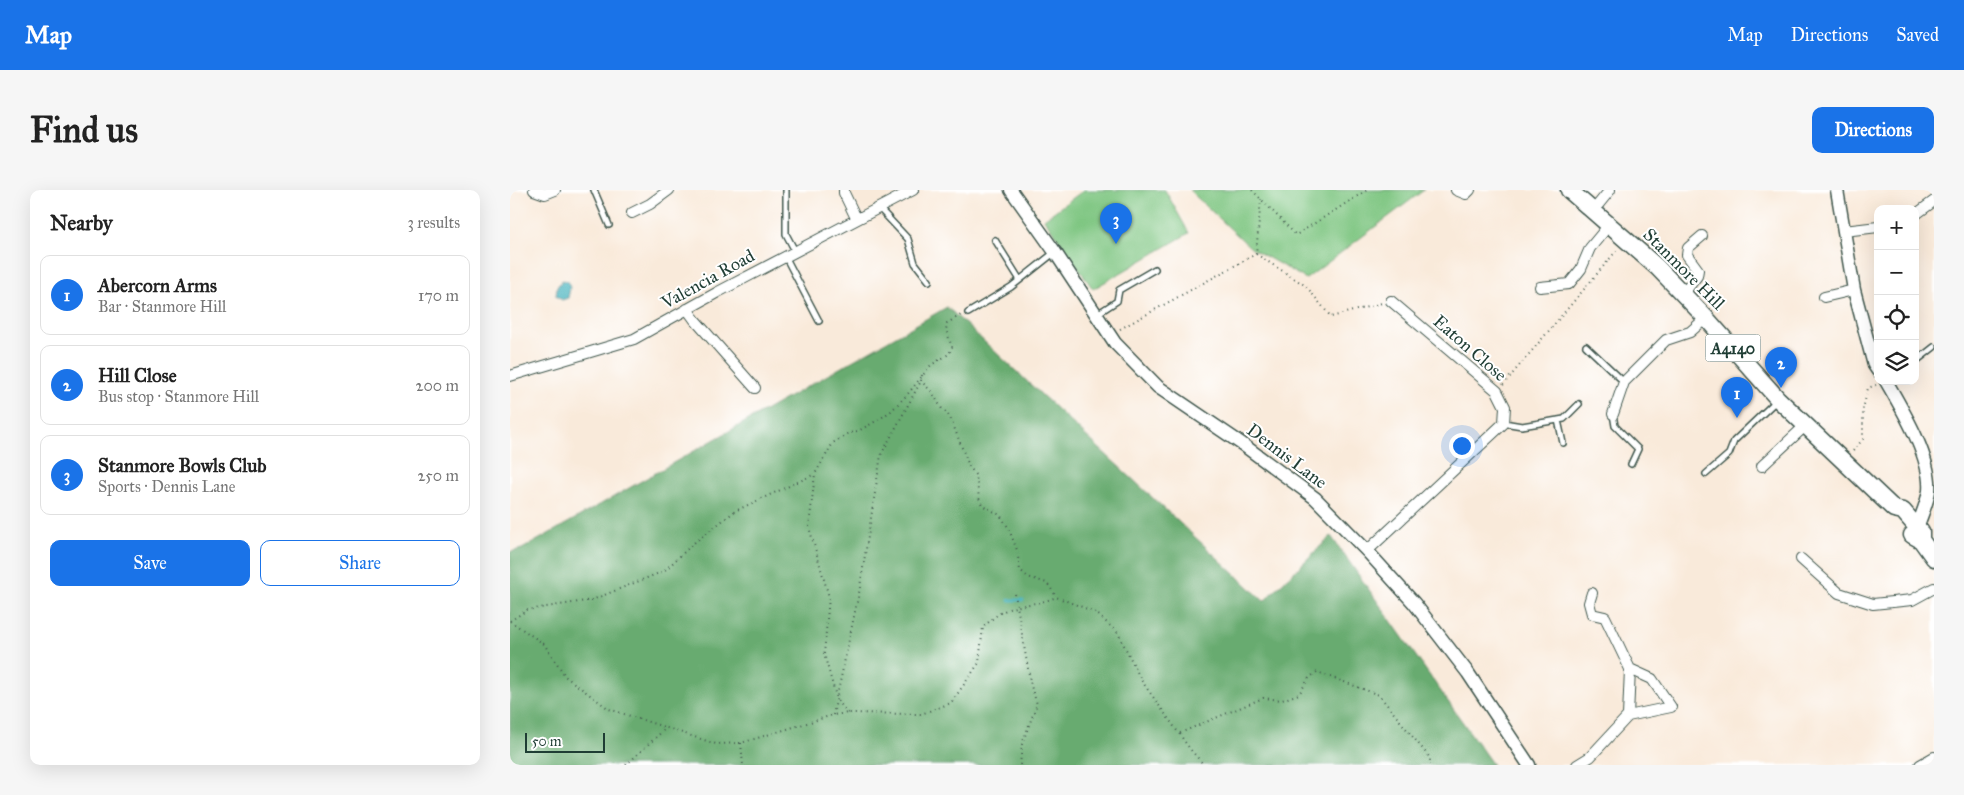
<!DOCTYPE html>
<html lang="en">
<head>
<meta charset="utf-8">
<style>
  :root { --surface:#fff; --page:#f6f6f6; --text:#222; --muted:#767676; --line:#e0e0e0; --accent:#1a73e8 }
  body { margin:0; font-family:"IM FELL Great Primer",serif; background:var(--page); color:var(--text) }
  .controls { position:absolute; right:15px; top:15px; display:grid; overflow:hidden; border-radius:10px; box-shadow:0 5px 20px #0002 }
  .controls button { width:45px; height:45px; display:grid; place-items:center; padding:0; border:0; border-bottom:1px solid var(--line); background:var(--surface); color:var(--text); font:25px sans-serif }
  .scale { position:absolute; left:15px; bottom:12px; width:80px; box-sizing:border-box; padding-left:5px; border:2px solid #1f3d34; border-top:0; font-size:14px; line-height:18px; white-space:nowrap; color:#1f3d34; -webkit-text-stroke:4px #fff; paint-order:stroke }
  .you { position:absolute; left:951px; top:255px; width:18px; height:18px; margin:-12px; border:4px solid #fff; border-radius:50%; background:#1a73e8; box-shadow:0 0 0 8px #1a73e833 }
  .badge { display:grid; place-items:center; width:32px; height:32px; border-radius:50%; background:var(--accent); color:#fff; font-size:16px; font-weight:700 }
  .pin { position:absolute; translate:-50% -41px; filter:drop-shadow(0 1px 2px #0008) }
  .pin::after { content:''; position:absolute; top:26px; width:18px; height:15px; background:inherit; clip-path:polygon(0 0,100% 0,50% 100%) }
  .list { margin:0; padding:0; list-style:none }
  h2 { display:flex; justify-content:space-between; align-items:center; height:65px; margin:0; padding:0 20px; font-size:21px }
  h2 small { font-size:16px; font-weight:400; color:var(--muted) }
  .list li { display:grid; grid-template-columns:32px 1fr auto; gap:15px; align-items:center; box-sizing:border-box; height:80px; margin:0 10px 10px; padding:0 10px; border:1px solid var(--line); border-radius:10px }
  .list b { display:block; font-size:19px; white-space:nowrap }
  .list p { margin:0; font-size:16px; white-space:nowrap; color:var(--muted) }
  .list em { font-size:16px; font-style:normal; color:var(--muted) }
  .actions { display:flex; gap:10px; padding:15px 20px }
  .actions a { flex:1; padding:11px 0; border:1px solid var(--accent); border-radius:10px; text-align:center; font-size:18px; color:var(--accent) }
  .actions .main { background:var(--accent); color:#fff }
  .icon { flex:none; width:28px; height:28px; fill:none; stroke:currentColor; stroke-width:2; stroke-linecap:round; stroke-linejoin:round }
  .map { position:relative; flex:none; width:1424px; height:575px; overflow:hidden; border-radius:10px }
  header { display:flex; align-items:center; gap:30px; box-sizing:border-box; height:70px; padding:0 25px; background:var(--accent); color:#fff }
  header strong { font-size:24px }
  nav { display:flex; gap:28px; margin-inline-start:auto; font-size:18px }
  .intro { display:flex; align-items:center; justify-content:space-between; box-sizing:border-box; height:120px; padding:0 30px }
  h1 { margin:0; font-size:35px }
  .button { padding:12px 22px; border-radius:10px; background:var(--accent); color:#fff; font-size:18px; font-weight:700 }
  main { display:flex; gap:30px; padding:0 30px }
  aside { flex:1; background:var(--surface); border-radius:10px; box-shadow:0 5px 20px #0002 }
  .map>svg:first-child { display:block }
  .green { fill:#7fc682; stroke:#4f825b }
  .forest { fill:#67ab70; stroke:#437452 }
  .water { fill:#41b0bb; stroke:#307678 }
  .lines { fill:none; stroke-linecap:round; stroke-linejoin:round }
  .stream { stroke:#41b0bb; stroke-width:3 }
  .service-casing { stroke:#40574d; stroke-width:8 }
  .minor-casing { stroke:#40574d; stroke-width:12 }
  .tertiary-casing { stroke:#40574d; stroke-width:15 }
  .primary-casing { stroke:#40574d; stroke-width:19 }
  .path { stroke:#40574d; stroke-width:2; stroke-dasharray:1 4; stroke-linecap:butt }
  .service { stroke:#fff; stroke-width:5 }
  .minor { stroke:#fff; stroke-width:10 }
  .tertiary { stroke:#fff; stroke-width:12 }
  .primary { stroke:#fff; stroke-width:16 }
  .labels { text-anchor:middle; stroke-width:4; stroke-linejoin:round; paint-order:stroke }
  .shield { fill:#fff; stroke:#627771; stroke-width:1 }
  .shield-label { font-size:16px; font-weight:bold; fill:#1f3d34 }
  .street-label { font-size:18px; fill:#1f3d34; stroke:#fff }
</style>
</head>
<body>
<header>
<strong>Map</strong>
<nav><a>Map</a><a>Directions</a><a>Saved</a></nav>
</header>
<div class="intro"><h1>Find us</h1><a class="button">Directions</a></div>
<main>
<aside>
<h2>Nearby<small>3 results</small></h2>
<ul class="list">
<li><span class="badge">1</span><div><b>Abercorn Arms</b><p>Bar · Stanmore Hill</p></div><em>170 m</em></li>
<li><span class="badge">2</span><div><b>Hill Close</b><p>Bus stop · Stanmore Hill</p></div><em>200 m</em></li>
<li><span class="badge">3</span><div><b>Stanmore Bowls Club</b><p>Sports · Dennis Lane</p></div><em>250 m</em></li>
</ul>
<div class="actions"><a class="main">Save</a><a>Share</a></div>
</aside>
<div class="map">
<svg width="1424" height="575" viewBox="0 0 1424 575">
  <rect width="100%" height="100%" fill="#fff"/>
  <filter id="ink" filterUnits="userSpaceOnUse"><feTurbulence type="fractalNoise" baseFrequency=".02" numOctaves="2"/><feDisplacementMap in="SourceGraphic" scale="10" xChannelSelector="R" yChannelSelector="G"/><feConvolveMatrix kernelMatrix="1 2 1 2 8 2 1 2 1" color-interpolation-filters="sRGB"/></filter>
  <filter id="wash" filterUnits="userSpaceOnUse"><feTurbulence type="fractalNoise" baseFrequency=".0096" numOctaves="4" result="noise"/><feDisplacementMap in="SourceGraphic" scale="20" xChannelSelector="R" yChannelSelector="G"/><feGaussianBlur stdDeviation="1.12" result="paint"/><feColorMatrix in="noise" values="0 0 0 0 0 0 0 0 0 0 0 0 0 0 0 0 0 1.4 0 .05"/><feComposite in="paint" operator="in"/></filter>
  <g filter="url(#wash)">
    <rect width="100%" height="100%" fill="#f9eada"/>
    <!-- green -->
    <path class="green" d="M574,0H655L679,43L583,99L534,29Z
      M679,0H914L796,89L741,58Z"/>
    <!-- forest -->
    <path class="forest" d="M437,117L754,411L821,346L983,575H0V362L12,359Z"/>
    <!-- water -->
    <path class="water" d="M52,90L58,91L60,98L58,108L52,110L46,106L47,97Z"/>
    <g class="lines">
      <!-- stream -->
      <path class="stream" d="M499,410H513"/>
    </g>
  </g>
  <g filter="url(#ink)">
    <g class="lines">
      <defs>
        <path id="service" d="M84,0L99,35
          M276,0V44L285,61
          M369,18L398,49L405,73L419,91
          M485,50L510,90
          M275,66L309,131
          M458,123L501,97L545,62
          M587,124L607,111L609,100L645,79
          M1076,156L1114,192
          M1405,172L1424,157
          M1103,224L1105,236L1128,259L1121,274
          M1048,230L1053,253
          M994,233L1012,236L1054,229L1069,214
          M1196,284L1219,264L1224,251L1266,211"/>
        <path id="minor" d="M24,0L35,4L45,0
          M334,0V3L346,28
          M946,0L956,4L960,0
          M1083,21L1100,0
          M122,23L140,14L159,0
          M1405,25L1424,11
          M1334,41L1368,37
          M1030,97L1059,94L1071,79L1080,58L1099,35
          M1173,104L1187,86L1188,80L1177,65L1178,58L1192,46
          M1314,107L1344,100
          M177,119L185,130L245,198
          M0,186L124,149L208,102L403,0
          M1103,224L1114,192L1156,150L1180,142L1196,128
          M1252,276L1296,235
          M857,361L994,233L995,217L987,201L881,111
          M1291,369L1329,403L1363,414L1402,410L1424,398
          M1082,403L1079,413L1082,424L1095,427L1120,479
          M1067,575L1080,567L1118,526L1161,517L1142,489L1120,479L1118,526
          M1410,575L1424,567"/>
        <path id="tertiary" d="M501,0L545,62L605,153L648,197L732,254L805,308L857,361L904,413L958,483L1019,575
          M1327,0L1344,100L1364,175L1368,181
          M1376,191C1392,219 1422,268 1419,301C1417,314 1411,326 1407,338"/>
        <path id="primary" d="M1059,0L1147,77L1196,128L1268,209L1384,319L1393,321L1411,342V350
          M1402,345L1411,350L1424,368"/>
      </defs>
      <!-- service casing -->
      <use href="#service" class="service-casing"/>
      <!-- minor casing -->
      <use href="#minor" class="minor-casing"/>
      <!-- tertiary casing -->
      <use href="#tertiary" class="tertiary-casing"/>
      <!-- primary casing -->
      <use href="#primary" class="primary-casing"/>
      <!-- path -->
      <path class="path" d="M742,0L786,45L857,0
        M746,64L796,96L821,127L872,113
        M610,139L746,64L751,9
        M412,185L411,191L422,202L432,219L437,223L442,232L459,276L466,286L469,308L472,315L490,325L498,337L507,360L510,380L518,387L537,393L546,406
        M993,195L1108,59
        M1343,261L1353,249V219L1358,198L1366,195
        M505,404L521,496L527,514L512,554L510,575
        M0,431L34,454L56,487L99,519L206,554L231,553L323,525L338,523L411,524L441,513L469,473L473,437C479,432 486,425 492,422C509,413 529,415 546,407L585,422L608,443L631,490L680,559L694,575
        M0,431L17,420L82,410L154,381L185,352L225,321L305,284
        M338,523L327,510L314,464L319,407L299,337L305,284L323,253L337,244L350,240L368,230L381,221L397,205L421,175L439,164L442,157L436,140L437,133L451,125
        M323,525L349,403L371,265L411,191
        M670,543L753,508L772,510L789,504L799,488L807,482L869,505L920,568V575
        M231,553L233,575
        M116,575L156,538"/>
      <!-- service -->
      <use href="#service" class="service"/>
      <!-- minor -->
      <use href="#minor" class="minor"/>
      <!-- tertiary -->
      <use href="#tertiary" class="tertiary"/>
      <!-- primary -->
      <use href="#primary" class="primary"/>
    </g>
  </g>
  <g class="labels">
    <!-- shield labels -->
    <rect class="shield" x="1195.5" y="144.5" width="55" height="27" rx="4"/>
    <g class="shield-label">
      <text x="1223" y="164">A4140</text>
    </g>
    <!-- street labels -->
    <g class="street-label">
      <text transform="translate(1174 79) rotate(45)" y="6">Stanmore Hill</text>
      <text transform="translate(198 89) rotate(-29)" y="6">Valencia Road</text>
      <text transform="translate(960 158) rotate(41)" y="6">Eaton Close</text>
      <text transform="translate(777 266) rotate(37)" y="6">Dennis Lane</text>
    </g>
  </g>
</svg>
<div class="controls">
<button>+</button>
<button>−</button>
<button><svg class="icon" aria-label="locate" viewBox="0 0 24 24"><circle cx="12" cy="12" r="6"/><path d="M12 2v4M12 18v4M2 12h4M18 12h4"/></svg></button>
<button><svg class="icon" aria-label="layers" viewBox="0 0 24 24"><path d="M12 4l9 5-9 5-9-5zM3 14l9 5 9-5"/></svg></button>
</div>
<div class="scale">50 m</div>
<div class="you"></div>
<div class="pin badge" style="left:1227px;top:228px">1</div>
<div class="pin badge" style="left:1271px;top:198px">2</div>
<div class="pin badge" style="left:606px;top:54px">3</div>
</div>
</main>
</body>
</html>
